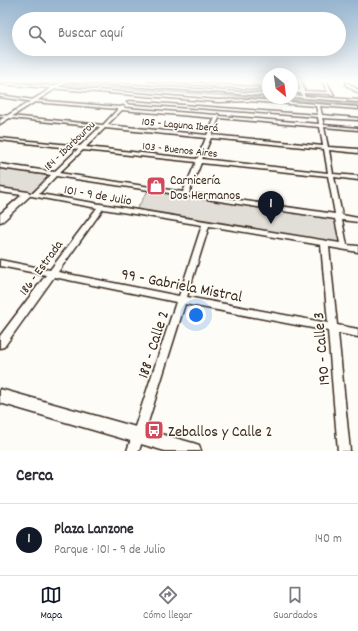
<!DOCTYPE html>
<html lang="es">
<head>
<meta charset="utf-8">
<style>
  :root { --surface:#fff; --page:#f7f7f7; --text:#2b2b33; --muted:#7c7c81; --line:#e1e1e2; --accent:#111827 }
  body { margin:0; font-family:Dekko,sans-serif; background:var(--page); color:var(--text) }
  .compass { position:absolute; left:262px; top:68px; width:36px; height:36px; border-radius:50%; background:var(--surface); box-shadow:0 4px 16px #0002; rotate:151deg }
  .you { position:absolute; left:196px; top:315px; width:14px; height:14px; margin:-10px; border:3px solid #fff; border-radius:50%; background:#1a73e8; box-shadow:0 0 0 6px #1a73e833 }
  .badge { display:grid; place-items:center; width:26px; height:26px; border-radius:50%; background:var(--accent); color:#fff; font-size:13px; font-weight:700 }
  .pin { position:absolute; translate:-50% -33px; filter:drop-shadow(0 1px 2px #0008) }
  .pin::after { content:''; position:absolute; top:21px; width:14px; height:12px; background:inherit; clip-path:polygon(0 0,100% 0,50% 100%) }
  .list { margin:0; padding:0; list-style:none }
  h2 { display:flex; justify-content:space-between; align-items:center; height:52px; margin:0; padding:0 16px; font-size:17px }
  h2 small { font-size:13px; font-weight:400; color:var(--muted) }
  .list li { display:grid; grid-template-columns:26px 1fr auto; gap:12px; align-items:center; box-sizing:border-box; height:72px; padding:0 16px; border-top:1px solid var(--line) }
  .list b { display:block; font-size:15px; white-space:nowrap }
  .list p { margin:0; font-size:13px; white-space:nowrap; color:var(--muted) }
  .list em { font-size:13px; font-style:normal; color:var(--muted) }
  .icon { flex:none; width:22px; height:22px; fill:none; stroke:currentColor; stroke-width:2; stroke-linecap:round; stroke-linejoin:round }
  .map { position:relative; flex:none; width:358px; height:451px; overflow:hidden }
  .search { position:absolute; background:var(--surface); box-shadow:0 4px 16px #0002; left:12px; right:12px; top:12px; height:44px; display:flex; align-items:center; gap:10px; box-sizing:border-box; padding:0 14px; border-radius:22px; color:var(--muted); font-size:15px }
  .sheet { height:124px; background:var(--surface) }
  nav { display:flex; justify-content:space-around; align-items:center; box-sizing:border-box; height:56px; border-top:1px solid var(--line); background:var(--surface); font-size:11px; color:var(--muted) }
  nav a { display:grid; justify-items:center; gap:2px }
  nav .on { color:var(--accent) }
  .map>svg:first-child { display:block }
  .green { fill:#e1ded7; stroke:#8e847a }
  .water { fill:#bbb4ad; stroke:#887d74 }
  .lines { fill:none; stroke-linecap:round; stroke-linejoin:round }
  .street-casing { stroke:#3b2a1e; stroke-width:3 }
  .secondary-casing { stroke:#3b2a1e; stroke-width:3 }
  .street { fill:#fdfcf7; fill-rule:evenodd }
  .secondary { fill:#fdfcf7; fill-rule:evenodd }
  .labels { text-anchor:middle; stroke-width:3.5; stroke-linejoin:round; paint-order:stroke }
  .far-street-label { font-size:11px; fill:#3b2a1e; stroke:#fdfcf7 }
  .poi-label { font-size:13px; fill:#3b2a1e; stroke:#fdfcf7; text-anchor:start }
  .street-label { font-size:13px; fill:#3b2a1e; stroke:#fdfcf7 }
  .near-street-label { font-size:16px; fill:#3b2a1e; stroke:#fdfcf7 }
  .near-poi-label { font-size:16px; fill:#3b2a1e; stroke:#fdfcf7; text-anchor:start }
</style>
</head>
<body>
<div class="map">
<svg width="358" height="451" viewBox="0 0 358 451">
  <rect width="100%" height="100%" fill="#fdfcf7"/>
  <filter id="ink" filterUnits="userSpaceOnUse"><feTurbulence type="fractalNoise" baseFrequency=".025" numOctaves="2"/><feDisplacementMap in="SourceGraphic" scale="8" xChannelSelector="R" yChannelSelector="G"/><feConvolveMatrix kernelMatrix="1 2 1 2 8 2 1 2 1" color-interpolation-filters="sRGB"/></filter>
  <g filter="url(#ink)">
    <!-- green -->
    <path class="green" d="M0,168L50,176L31,193L0,188Z
      M149,189L339,217L344,247L135,212Z"/>
    <!-- water -->
    <path class="water" d="M8,81C94,81 182,91 268,97V98L354,103H358V105Z"/>
    <g class="lines">
      <defs>
        <path id="street" d="M60,81H80L268,94V96Z
          M148,81H168L268,88V90Z
          M298,81H302L304,91L328,92L322,81H326L334,95L332,96L330,94L304,93V96L358,100V102L292,97V95L302,96L301,93L292,92V90H300Z
          M0,82L218,100L249,99L358,107V109L320,106L322,115L358,118V120L322,118L324,125L358,128V130L324,127L328,147L358,149V153L329,150L333,174L358,176V180L334,177L342,215L358,218V222L342,220L347,245L358,246V252L329,247L337,325L358,329V337L338,333L350,451H338L328,331L185,304L139,451H127L176,302L54,277L4,347L0,348V336L46,275L0,266V260L50,270L97,208L26,195L25,194L26,193H33L51,175L0,168V164L54,172L78,149L0,140V138L80,146L100,127L0,117V115L103,125L118,109L34,102L0,97V95L34,100L120,107L123,106L125,108L216,115L218,114L220,116L319,124L318,117L129,103L127,102L129,101L318,115L316,106L249,101L218,102L0,84ZM122,110L215,118L207,135L107,125ZM219,118L320,127L323,146L212,135ZM105,128L206,138L197,159L86,147ZM211,138L324,149L328,173L202,159ZM83,150L196,162L183,192L59,173ZM201,163L328,176L335,214L189,193ZM56,176L182,195L185,197L187,196L335,219L340,243L39,194ZM103,209L202,225L179,296L58,272ZM209,226L321,245L328,323L187,297Z
          M346,83H348L358,90V93L346,85Z"/>
        <path id="secondary" d="M63,81H68L0,124V120Z
          M0,188L28,192L32,194L3,221L0,222V214L22,195L0,192Z
          M0,389L193,443L199,445L201,451H165L0,403Z"/>
      </defs>
      <!-- street casing -->
      <use href="#street" class="street-casing"/>
      <!-- secondary casing -->
      <use href="#secondary" class="secondary-casing"/>
      <!-- street -->
      <use href="#street" class="street"/>
      <!-- secondary -->
      <use href="#secondary" class="secondary"/>
    </g>
  </g>
  <!-- sky -->
  <linearGradient id="sky" x2="0" y2="1"><stop stop-color="#96b4d0"/><stop offset="0.56" stop-color="#fefefb"/><stop offset="1" stop-color="#fefefb" stop-opacity="0"/></linearGradient>
  <rect width="358" height="144" fill="url(#sky)"/>
  <!-- icons -->
  <defs>
    <symbol id="shop-square" viewBox="-11 -11 22 22"><rect x="-9" y="-9" width="18" height="18" rx="4" fill="#d1495b" stroke="#fdfcf7"/><path d="M-5-2.5h2.3a2.7 3.5 0 0 1 5.4 0H5L5.5 6h-11ZM-1.5-2.5h3a1.5 2.3 0 0 0-3 0Z" fill="#fff"/></symbol>
    <symbol id="bus-square" viewBox="-11 -11 22 22"><rect x="-9" y="-9" width="18" height="18" rx="4" fill="#d1495b" stroke="#fdfcf7"/><path d="M-5-6H5V4H4V6H2V4H-2V6H-4V4H-5ZM-3.5-4V0h7V-4ZM-3.5 1.2v1.5H-2V1.2ZM2 1.2v1.5H3.5V1.2Z" fill="#fff"/></symbol>
  </defs>
  <g fill-rule="evenodd">
    <use href="#shop-square" x="145" y="175" width="22" height="22"/>
    <use href="#bus-square" x="143" y="419" width="22" height="22"/>
  </g>
  <g class="labels">
    <!-- far-street labels -->
    <g class="far-street-label">
      <text transform="translate(180 124) rotate(5)" y="4">105 - Laguna Iberá</text>
      <text transform="translate(69 145) rotate(-44)" y="4">184 - Ibarbourou</text>
      <text transform="translate(180 149) rotate(6)" y="4">103 - Buenos Aires</text>
    </g>
    <!-- poi labels -->
    <g class="poi-label">
      <text x="170" y="184">Carnicería<tspan x="170" dy="15">Dos Hermanos</tspan></text>
    </g>
    <!-- street labels -->
    <g class="street-label">
      <text transform="translate(98 194) rotate(10)" y="5">101 - 9 de Julio</text>
      <text transform="translate(40 267) rotate(-54)" y="5">186 - Estrada</text>
    </g>
    <!-- near-street labels -->
    <g class="near-street-label">
      <text transform="translate(182 284) rotate(11)" y="6">99 - Gabriela Mistral</text>
      <text transform="translate(152 344) rotate(-72)" y="6">188 - Calle 2</text>
      <text transform="translate(320 349) rotate(-95)" y="6">190 - Calle 3</text>
    </g>
    <!-- near-poi labels -->
    <g class="near-poi-label">
      <text x="168" y="436">Zeballos y Calle 2</text>
    </g>
  </g>
</svg>
<svg class="compass" viewBox="-18 -18 36 36"><path d="M0-13l5 13h-10z" fill="#e53935"/><path d="M0 13l5-13h-10z" fill="#7c7c81"/></svg>
<div class="you"></div>
<div class="pin badge" style="left:271px;top:224px">1</div>
<div class="search"><svg class="icon" aria-label="search" viewBox="0 0 24 24"><circle cx="10" cy="10" r="6"/><path d="M15 15l6 6"/></svg>Buscar aquí</div>
</div>
<section class="sheet">
<h2>Cerca<small></small></h2>
<ul class="list">
<li><span class="badge">1</span><div><b>Plaza Lanzone</b><p>Parque · 101 - 9 de Julio</p></div><em>140 m</em></li>
</ul>
</section>
<nav>
<a class="on"><svg class="icon" aria-label="map" viewBox="0 0 24 24"><path d="M3 6l6-2 6 2 6-2v14l-6 2-6-2-6 2zM9 4v14M15 6v14"/></svg>Mapa</a>
<a><svg class="icon" aria-label="directions" viewBox="0 0 24 24"><path d="M12 3l9 9-9 9-9-9zM9 14v-3h6M13 9l2 2-2 2"/></svg>Cómo llegar</a>
<a><svg class="icon" aria-label="saved" viewBox="0 0 24 24"><path d="M7 4h10v16l-5-4-5 4z"/></svg>Guardados</a>
</nav>
</body>
</html>
